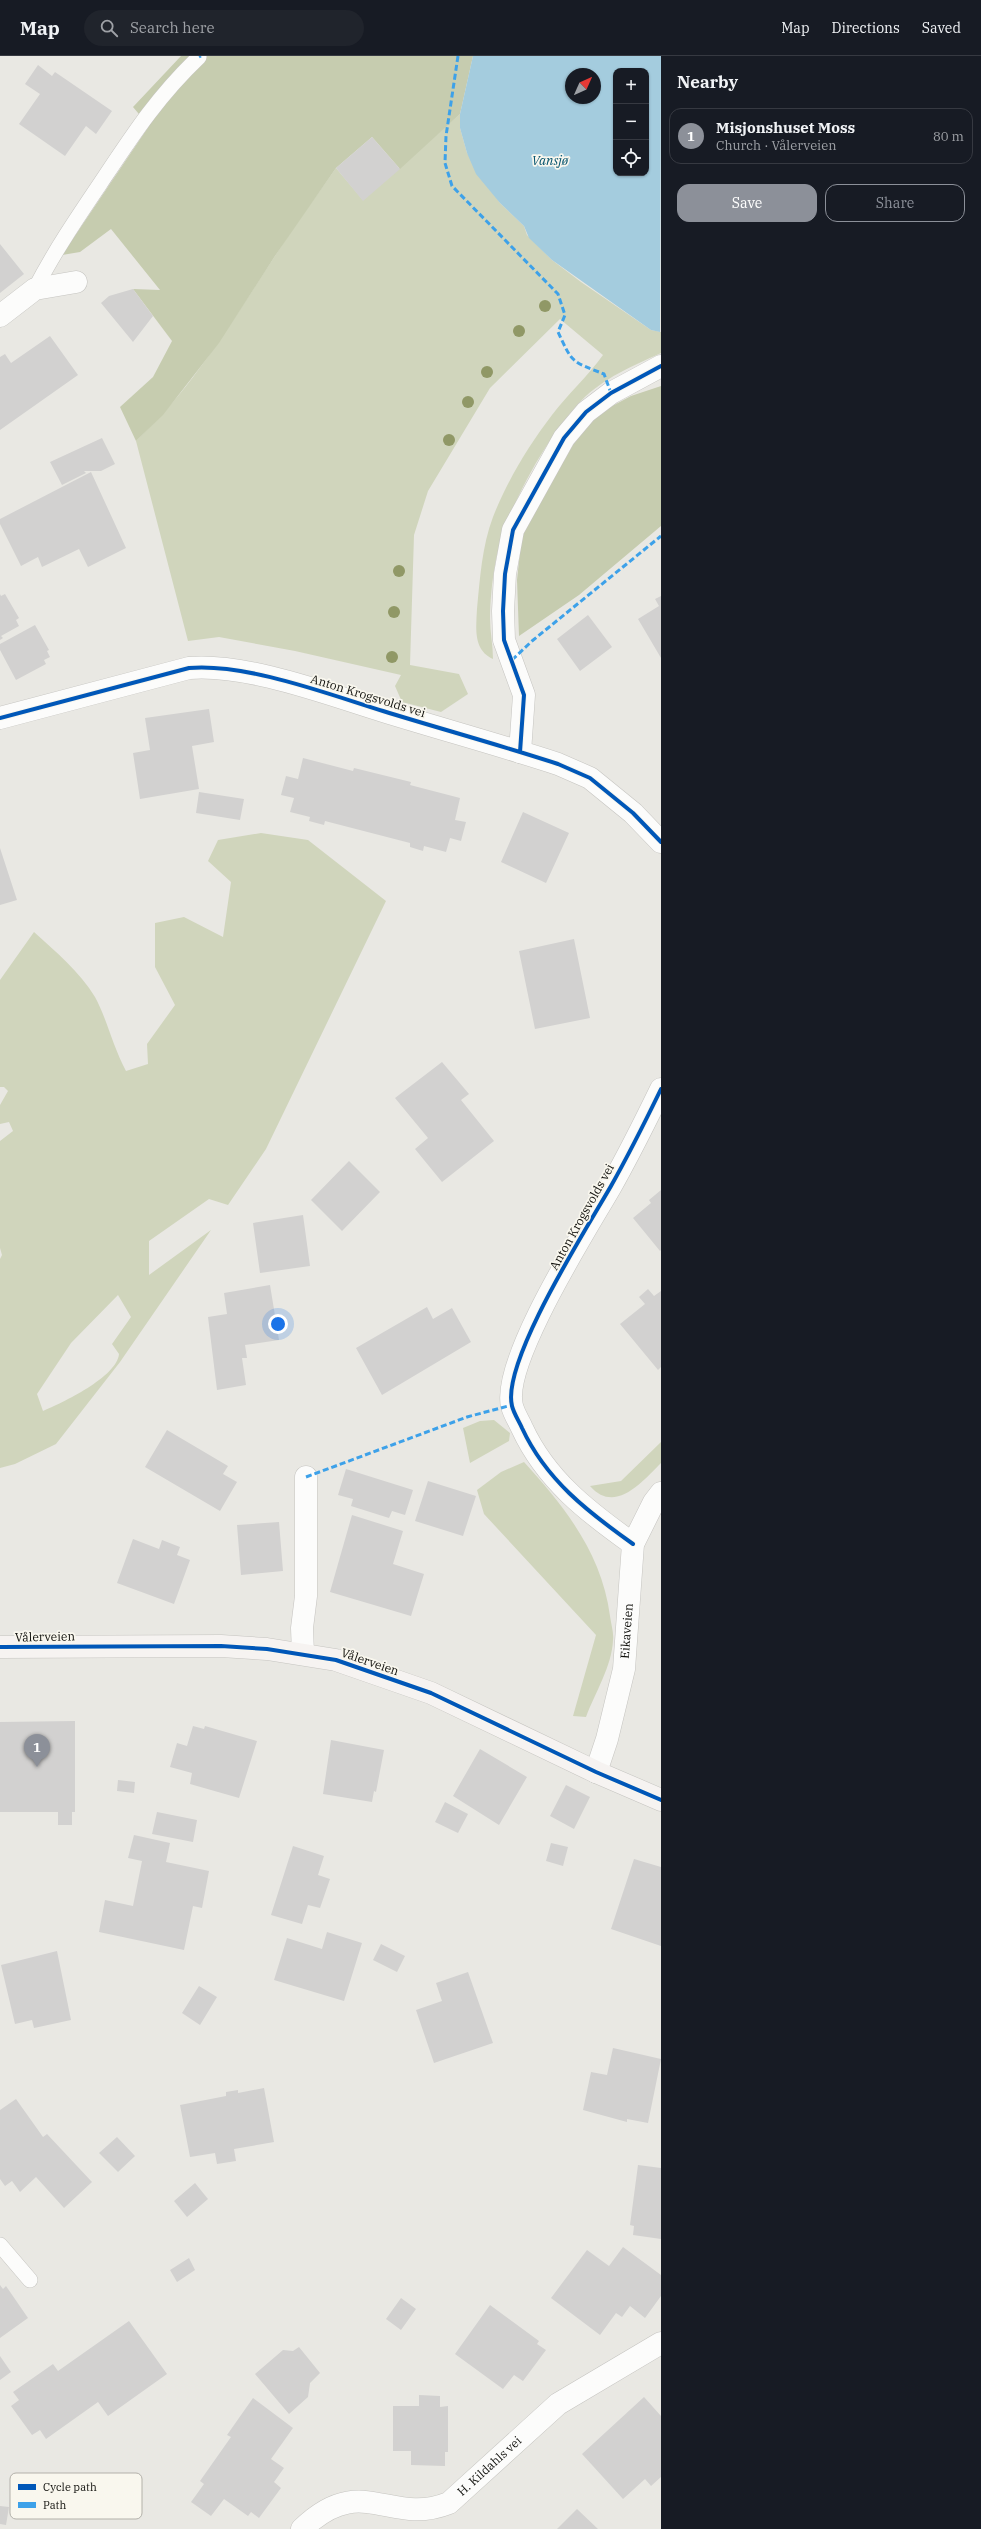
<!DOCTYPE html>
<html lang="en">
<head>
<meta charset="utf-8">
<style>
  :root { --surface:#171b24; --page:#20242c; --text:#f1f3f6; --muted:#9ea1a6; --line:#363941; --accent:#8c9099 }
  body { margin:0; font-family:"IBM Plex Serif",serif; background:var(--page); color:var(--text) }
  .controls { position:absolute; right:12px; top:12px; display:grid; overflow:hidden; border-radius:8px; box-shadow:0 1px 3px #0004 }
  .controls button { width:36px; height:36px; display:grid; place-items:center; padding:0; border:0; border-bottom:1px solid var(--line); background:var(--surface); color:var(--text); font:20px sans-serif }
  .compass { position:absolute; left:565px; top:12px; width:36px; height:36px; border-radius:50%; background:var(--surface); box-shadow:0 1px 3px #0004; rotate:45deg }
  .you { position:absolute; left:278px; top:1268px; width:14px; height:14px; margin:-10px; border:3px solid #fff; border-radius:50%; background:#1a73e8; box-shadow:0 0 0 6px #1a73e833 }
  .badge { display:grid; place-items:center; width:26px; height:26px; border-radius:50%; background:var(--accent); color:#fff; font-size:13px; font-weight:700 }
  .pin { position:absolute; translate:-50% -33px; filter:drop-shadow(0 1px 2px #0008) }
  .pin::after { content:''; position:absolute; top:21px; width:14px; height:12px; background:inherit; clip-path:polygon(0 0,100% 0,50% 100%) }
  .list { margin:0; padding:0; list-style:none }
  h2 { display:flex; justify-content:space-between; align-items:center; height:52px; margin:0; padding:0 16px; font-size:17px }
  h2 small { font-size:13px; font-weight:400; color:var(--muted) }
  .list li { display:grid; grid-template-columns:26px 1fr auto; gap:12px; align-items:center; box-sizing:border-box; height:56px; margin:0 8px 8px; padding:0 8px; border:1px solid var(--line); border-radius:12px }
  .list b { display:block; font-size:15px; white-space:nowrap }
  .list p { margin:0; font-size:13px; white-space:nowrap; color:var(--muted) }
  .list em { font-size:13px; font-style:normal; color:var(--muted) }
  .actions { display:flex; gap:8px; padding:12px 16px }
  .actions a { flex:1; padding:9px 0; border:1px solid var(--accent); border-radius:12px; text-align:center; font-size:14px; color:var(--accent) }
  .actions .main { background:var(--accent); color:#fff }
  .icon { flex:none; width:22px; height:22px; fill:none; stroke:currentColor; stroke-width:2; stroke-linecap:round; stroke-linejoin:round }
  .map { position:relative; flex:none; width:661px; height:2473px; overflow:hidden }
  header { display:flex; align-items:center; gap:24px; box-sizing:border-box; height:56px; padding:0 20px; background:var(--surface); border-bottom:1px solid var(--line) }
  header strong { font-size:19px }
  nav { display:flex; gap:22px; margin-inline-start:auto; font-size:14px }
  .search { width:280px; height:36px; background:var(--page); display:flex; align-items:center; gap:10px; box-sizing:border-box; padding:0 14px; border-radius:22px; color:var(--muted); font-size:15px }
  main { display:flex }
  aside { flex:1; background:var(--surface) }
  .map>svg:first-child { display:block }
  .green { fill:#d0d5bc; fill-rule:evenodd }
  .forest { fill:#c6ccaf }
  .water { fill:#a4ccde; fill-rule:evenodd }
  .building { fill:#d2d1d0 }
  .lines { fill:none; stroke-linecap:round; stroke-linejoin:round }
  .lane-casing { stroke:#c5c4c0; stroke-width:16 }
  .street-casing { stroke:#c5c4c0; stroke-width:23 }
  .secondary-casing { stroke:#c5c4c0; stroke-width:23 }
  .lane { stroke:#fcfcfb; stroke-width:15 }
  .street { stroke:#fcfcfb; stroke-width:22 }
  .secondary { stroke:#f6f3f1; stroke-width:22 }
  .quiet { stroke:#3da1e9; stroke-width:3; stroke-dasharray:6 3; stroke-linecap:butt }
  .cycleway-casing { stroke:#f9f7ee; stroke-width:6 }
  .cycleway { stroke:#0057b8; stroke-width:4 }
  .tree { fill:#909866 }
  .labels { text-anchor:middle; stroke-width:3.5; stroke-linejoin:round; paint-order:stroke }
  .street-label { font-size:12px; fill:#0f0f0b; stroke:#f9f7ee }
  .water-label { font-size:13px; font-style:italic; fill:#01516c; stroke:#f9f7ee }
  .key { fill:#f9f7ee; stroke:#b3b1aa; stroke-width:1 }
  .key-label { font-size:11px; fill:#0f0f0b }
</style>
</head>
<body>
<header>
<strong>Map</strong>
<div class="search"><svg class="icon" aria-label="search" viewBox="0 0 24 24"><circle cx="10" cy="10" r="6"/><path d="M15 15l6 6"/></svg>Search here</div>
<nav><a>Map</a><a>Directions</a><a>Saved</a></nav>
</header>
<main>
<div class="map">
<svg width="661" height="2473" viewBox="0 0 661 2473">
  <rect width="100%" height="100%" fill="#e9e8e3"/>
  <!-- green -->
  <path class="green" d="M460,58V72L467,97L500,147L524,170L527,179L552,204L581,226L651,274L661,276V297C633,310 603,322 581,345C546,381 503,459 495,509C492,526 490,546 490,563C490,576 493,589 493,603C473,594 476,572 477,553C480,522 482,490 493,461C507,425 529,389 552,359C568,338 588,320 603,299L560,263L490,332L428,435L414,479L410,609L459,618L468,638L441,656L402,646L395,630L401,619L295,595L219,581L188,585L136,385C193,332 232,265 275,200C294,170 315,142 336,112L363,144Z
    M261,777L308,784L386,845L266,1093L228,1149L209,1143L149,1185V1219L211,1174L120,1306L56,1388L15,1408L0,1412V1203L2,1199L0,1192V1085L13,1075L9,1066L0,1068V1049L8,1035L4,1031H0V924L34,876C55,895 80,916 95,941C107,963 113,991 126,1015L148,1008L147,988L175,949L155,911V867L184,861L223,881L231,826L208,805L218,784ZM118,1239L131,1261L112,1288L119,1298C117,1321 62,1347 43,1355L37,1338L71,1287Z
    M494,1364L510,1377L509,1385L470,1407L463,1372L480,1365Z
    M661,1386V1407C643,1425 615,1459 590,1430L621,1425Z
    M524,1406C565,1451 602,1498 610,1560C611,1568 614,1577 613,1584C612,1610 595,1637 586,1661L573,1660L596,1579L484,1458L477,1434L501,1416Z"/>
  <!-- forest -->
  <path class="forest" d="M181,0H473L460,58L400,113L372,81L336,112L275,200L219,287L163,359L136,385L120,351L153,321L172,285L133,233L160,234L111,173L80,196L62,199L149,70L133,51Z
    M661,330V470L579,539L519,580L517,524L522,477L588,363L631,340Z"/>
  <!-- water -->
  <path class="water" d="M473,0H661L660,276L651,274L552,204L529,182L524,170L500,147L476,118L467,97L460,72V58ZM616,15H646V117H616ZM571,18H595V42H571Z"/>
  <!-- building -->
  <path class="building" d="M38,9L52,20L55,16L112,55L96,78L86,70L65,100L19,68L40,38L25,28Z
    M372,81L400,113L363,145L336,112Z
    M0,188L24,218L0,237Z
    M133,233L153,260L133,286L101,247L109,240Z
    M50,280L78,319L0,374V301L5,298L11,307Z
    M102,382L115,408L101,415H84L86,417L62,429L50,406Z
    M91,416L126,492L88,511L79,493L42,511L38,501L21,510L0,468V463Z
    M0,538L1,540L5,538L19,562L16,564L19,570L1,580L3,582L0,584Z
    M661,540V602L638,563L659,550L655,543Z
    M588,559L612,591L580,615L557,583Z
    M35,569L49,594L47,595L50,601L44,604L46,608L16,624L0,594V588Z
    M209,653L214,686L192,690L199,733L140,743L133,697L150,694L145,662Z
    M303,702L353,715L354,712L411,726L410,729L460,742L455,764L466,766L461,785L450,782L446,796L424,790L423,795L410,791V787L325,765L324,769L309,765L310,761L290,756L294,742L281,739L286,720L298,723Z
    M199,736L244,743L240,764L196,757Z
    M523,756L569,777L546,827L501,806Z
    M0,792L17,844L0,849Z
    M574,883L590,962L535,973L519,895Z
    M442,1006L469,1038L461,1044L494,1085L442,1126L415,1093L428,1082L395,1042Z
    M349,1105L380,1136L342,1175L311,1144Z
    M661,1134V1194L660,1195L633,1162L651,1147L649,1144Z
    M303,1159L310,1210L260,1217L253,1167Z
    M270,1229L279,1284L245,1289L247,1302H242L246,1329L217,1334L208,1261L227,1258L224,1237Z
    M648,1233L654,1240L661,1235V1311L658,1314L620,1268L645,1248L639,1241Z
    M427,1251L433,1263L452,1252L471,1286L382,1339L356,1292Z
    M167,1374L228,1410L223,1418L237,1426L220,1455L145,1411Z
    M346,1413L413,1434L405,1459L392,1455L389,1462L351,1450L353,1443L338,1439Z
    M428,1425L476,1440L463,1480L415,1465Z
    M352,1459L403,1475L393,1508L424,1518L411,1560L330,1536Z
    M279,1466L283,1515L241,1519L237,1469Z
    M133,1483L159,1493L162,1484L180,1491L177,1499L190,1504L174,1548L117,1527Z
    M75,1665V1756H72V1769H58V1756H0V1666Z
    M193,1670L204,1673L205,1670L257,1685L239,1742L190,1728L192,1717L170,1711L177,1687L187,1690Z
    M331,1684L384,1694L376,1736L374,1735L372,1746L323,1738Z
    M480,1693L527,1721L499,1769L453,1740Z
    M118,1724L135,1726L134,1737L117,1735Z
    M566,1729L590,1741L574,1773L550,1760Z
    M445,1746L468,1758L458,1777L435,1766Z
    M157,1756L197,1764L193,1786L152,1778Z
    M134,1779L170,1787L166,1806L209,1815L202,1852L193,1850L184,1894L99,1876L105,1844L133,1850L142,1805L128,1802Z
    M551,1787L568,1791L563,1810L546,1805Z
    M293,1790L324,1800L318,1819L330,1823L320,1852L308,1849L302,1868L271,1859Z
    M634,1803L661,1811V1890L611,1873Z
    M327,1876L362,1887L344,1945L274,1924L287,1882L322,1893Z
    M381,1888L405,1900L397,1916L373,1904Z
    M57,1895L71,1964L34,1972L32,1964L15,1968L1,1909Z
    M468,1916L493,1987L434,2007L416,1954L442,1945L436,1927Z
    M199,1930L217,1941L200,1969L182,1957Z
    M613,1992L661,2003L648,2067L627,2063V2066L583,2054L591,2016L607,2019Z
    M264,2032L274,2086L234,2093L236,2105L217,2108L215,2097L190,2101L180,2049L226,2040V2036L238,2034V2037Z
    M16,2043L43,2081L47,2078L92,2126L64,2152L36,2121L20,2136L12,2125L5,2130L0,2123V2054Z
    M117,2081L135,2100L118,2116L99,2097Z
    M638,2109L661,2112V2183L633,2179L634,2170L630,2169Z
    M195,2127L208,2143L187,2161L174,2145Z
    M623,2191L661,2219V2240L645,2262L630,2250L622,2261L616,2257L600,2279L551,2242L587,2194L609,2210Z
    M189,2202L195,2214L177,2226L170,2214Z
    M0,2229L3,2233L6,2230L28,2262L0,2282Z
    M401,2242L416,2253L401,2274L386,2263Z
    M490,2249L539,2285L537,2288L546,2294L523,2325L514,2319L503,2333L455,2298Z
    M129,2265L167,2318L108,2360L98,2346L46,2383L40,2374L32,2379L11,2350L19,2344L13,2336L53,2308L58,2315Z
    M299,2291L320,2317L310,2327L308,2341L289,2358L255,2318L283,2294L293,2295Z
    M0,2300L11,2316L0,2324Z
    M419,2339L440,2340V2351L448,2350V2396H445V2410L411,2409V2395H393V2350H419Z
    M644,2341L661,2360V2421L651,2430L645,2423L623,2443L582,2398Z
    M253,2342L293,2372L271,2403L284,2412L274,2426L281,2432L259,2462L251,2456L248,2460L224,2443L211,2460L191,2446L204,2428L200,2425L231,2381L227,2379Z
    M0,2450L9,2451L6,2469L0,2468Z
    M577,2453L598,2473H557Z"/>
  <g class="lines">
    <defs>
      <path id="lane" d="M35,233C54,196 77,162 100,128C132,80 157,41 199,1
        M0,2189L30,2224"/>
      <g id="street">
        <path d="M0,260L35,233L76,226"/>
        <path d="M0,662L189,612C246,607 328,638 383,655C441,673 500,689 558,708L590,722L633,757L661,786"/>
        <path d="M520,696L524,639L504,584L503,555L505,518L513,474L564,382L586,356L611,337L661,310"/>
        <path d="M633,1488C588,1456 546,1424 522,1372C519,1365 514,1358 512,1350C501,1306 587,1172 611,1130C629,1098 645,1066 661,1033"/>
        <path d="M303,1598L302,1572L306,1540V1421"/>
        <path id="s1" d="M596,1716L607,1683L624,1613L633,1488L654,1446L661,1437"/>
        <path id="s2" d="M302,2473C362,2415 389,2471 449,2447L558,2348L661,2287"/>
      </g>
      <path id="secondary" d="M0,1591L221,1590L267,1593L336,1604L431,1637L596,1716L661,1744"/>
    </defs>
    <!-- lane casing -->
    <use href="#lane" class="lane-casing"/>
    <!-- street casing -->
    <use href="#street" class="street-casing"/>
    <!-- secondary casing -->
    <use href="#secondary" class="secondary-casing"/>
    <!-- lane -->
    <use href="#lane" class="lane"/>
    <!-- street -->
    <use href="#street" class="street"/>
    <!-- secondary -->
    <use href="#secondary" class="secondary"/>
    <!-- quiet -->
    <path class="quiet" d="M458,0L446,80L445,107L452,130L558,238L565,259L558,276C573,308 571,305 604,318L611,337
      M199,1L201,0
      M512,604L532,585L661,480
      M306,1421L467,1361L512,1349"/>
    <defs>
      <path id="cycleway" d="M0,662L189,612C246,607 328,638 383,655C441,673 500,689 558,708L590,722L633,757L661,786
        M520,696L524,639L504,584L503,555L505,518L513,474L564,382L586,356L611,337L661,310
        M633,1488C588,1456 546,1424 522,1372C519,1365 514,1358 512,1350C501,1306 587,1172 611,1130C629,1098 645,1066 661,1033
        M0,1591L221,1590L267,1593L336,1604L431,1637L596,1716L661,1744"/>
    </defs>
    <!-- cycleway casing -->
    <use href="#cycleway" class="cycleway-casing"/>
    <!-- cycleway -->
    <use href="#cycleway" class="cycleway"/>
  </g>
  <!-- trees -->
  <g class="tree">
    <circle cx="545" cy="250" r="6"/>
    <circle cx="519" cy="275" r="6"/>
    <circle cx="487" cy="316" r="6"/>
    <circle cx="468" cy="346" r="6"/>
    <circle cx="449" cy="384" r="6"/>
    <circle cx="399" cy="515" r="6"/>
    <circle cx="394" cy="556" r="6"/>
    <circle cx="392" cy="601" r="6"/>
  </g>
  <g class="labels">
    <!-- street labels -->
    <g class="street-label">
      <text transform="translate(368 640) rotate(17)" y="4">Anton Krogsvolds vei</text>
      <text transform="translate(582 1161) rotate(-61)" y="4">Anton Krogsvolds vei</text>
      <text dy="4" stroke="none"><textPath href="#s1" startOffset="145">Eikaveien</textPath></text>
      <text transform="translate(45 1581) rotate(-1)" y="4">Vålerveien</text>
      <text transform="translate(370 1606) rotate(19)" y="4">Vålerveien</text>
      <text dy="4" stroke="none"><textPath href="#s2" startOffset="211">H. Kildahls vei</textPath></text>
    </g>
    <!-- water labels -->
    <g class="water-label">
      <text x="550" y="109">Vansjø</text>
    </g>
  </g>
  <!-- legend -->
  <rect x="10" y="2417" width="132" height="46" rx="6" class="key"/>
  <rect x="18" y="2428" width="18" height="6" fill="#0057b8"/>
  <rect x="18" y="2446" width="18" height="6" fill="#3da1e9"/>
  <g class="key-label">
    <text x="43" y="2435">Cycle path</text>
    <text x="43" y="2453">Path</text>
  </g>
</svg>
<div class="controls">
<button>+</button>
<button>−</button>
<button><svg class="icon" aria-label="locate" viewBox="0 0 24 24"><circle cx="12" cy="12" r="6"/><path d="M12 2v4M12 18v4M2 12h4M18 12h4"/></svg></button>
</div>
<svg class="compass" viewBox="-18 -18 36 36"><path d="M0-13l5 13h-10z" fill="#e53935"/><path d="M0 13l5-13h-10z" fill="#9ea1a6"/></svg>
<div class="you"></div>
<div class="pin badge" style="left:37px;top:1711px">1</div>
</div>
<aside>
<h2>Nearby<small></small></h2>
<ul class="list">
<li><span class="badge">1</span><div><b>Misjonshuset Moss</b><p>Church · Vålerveien</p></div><em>80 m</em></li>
</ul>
<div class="actions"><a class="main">Save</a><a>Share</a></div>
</aside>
</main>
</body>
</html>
